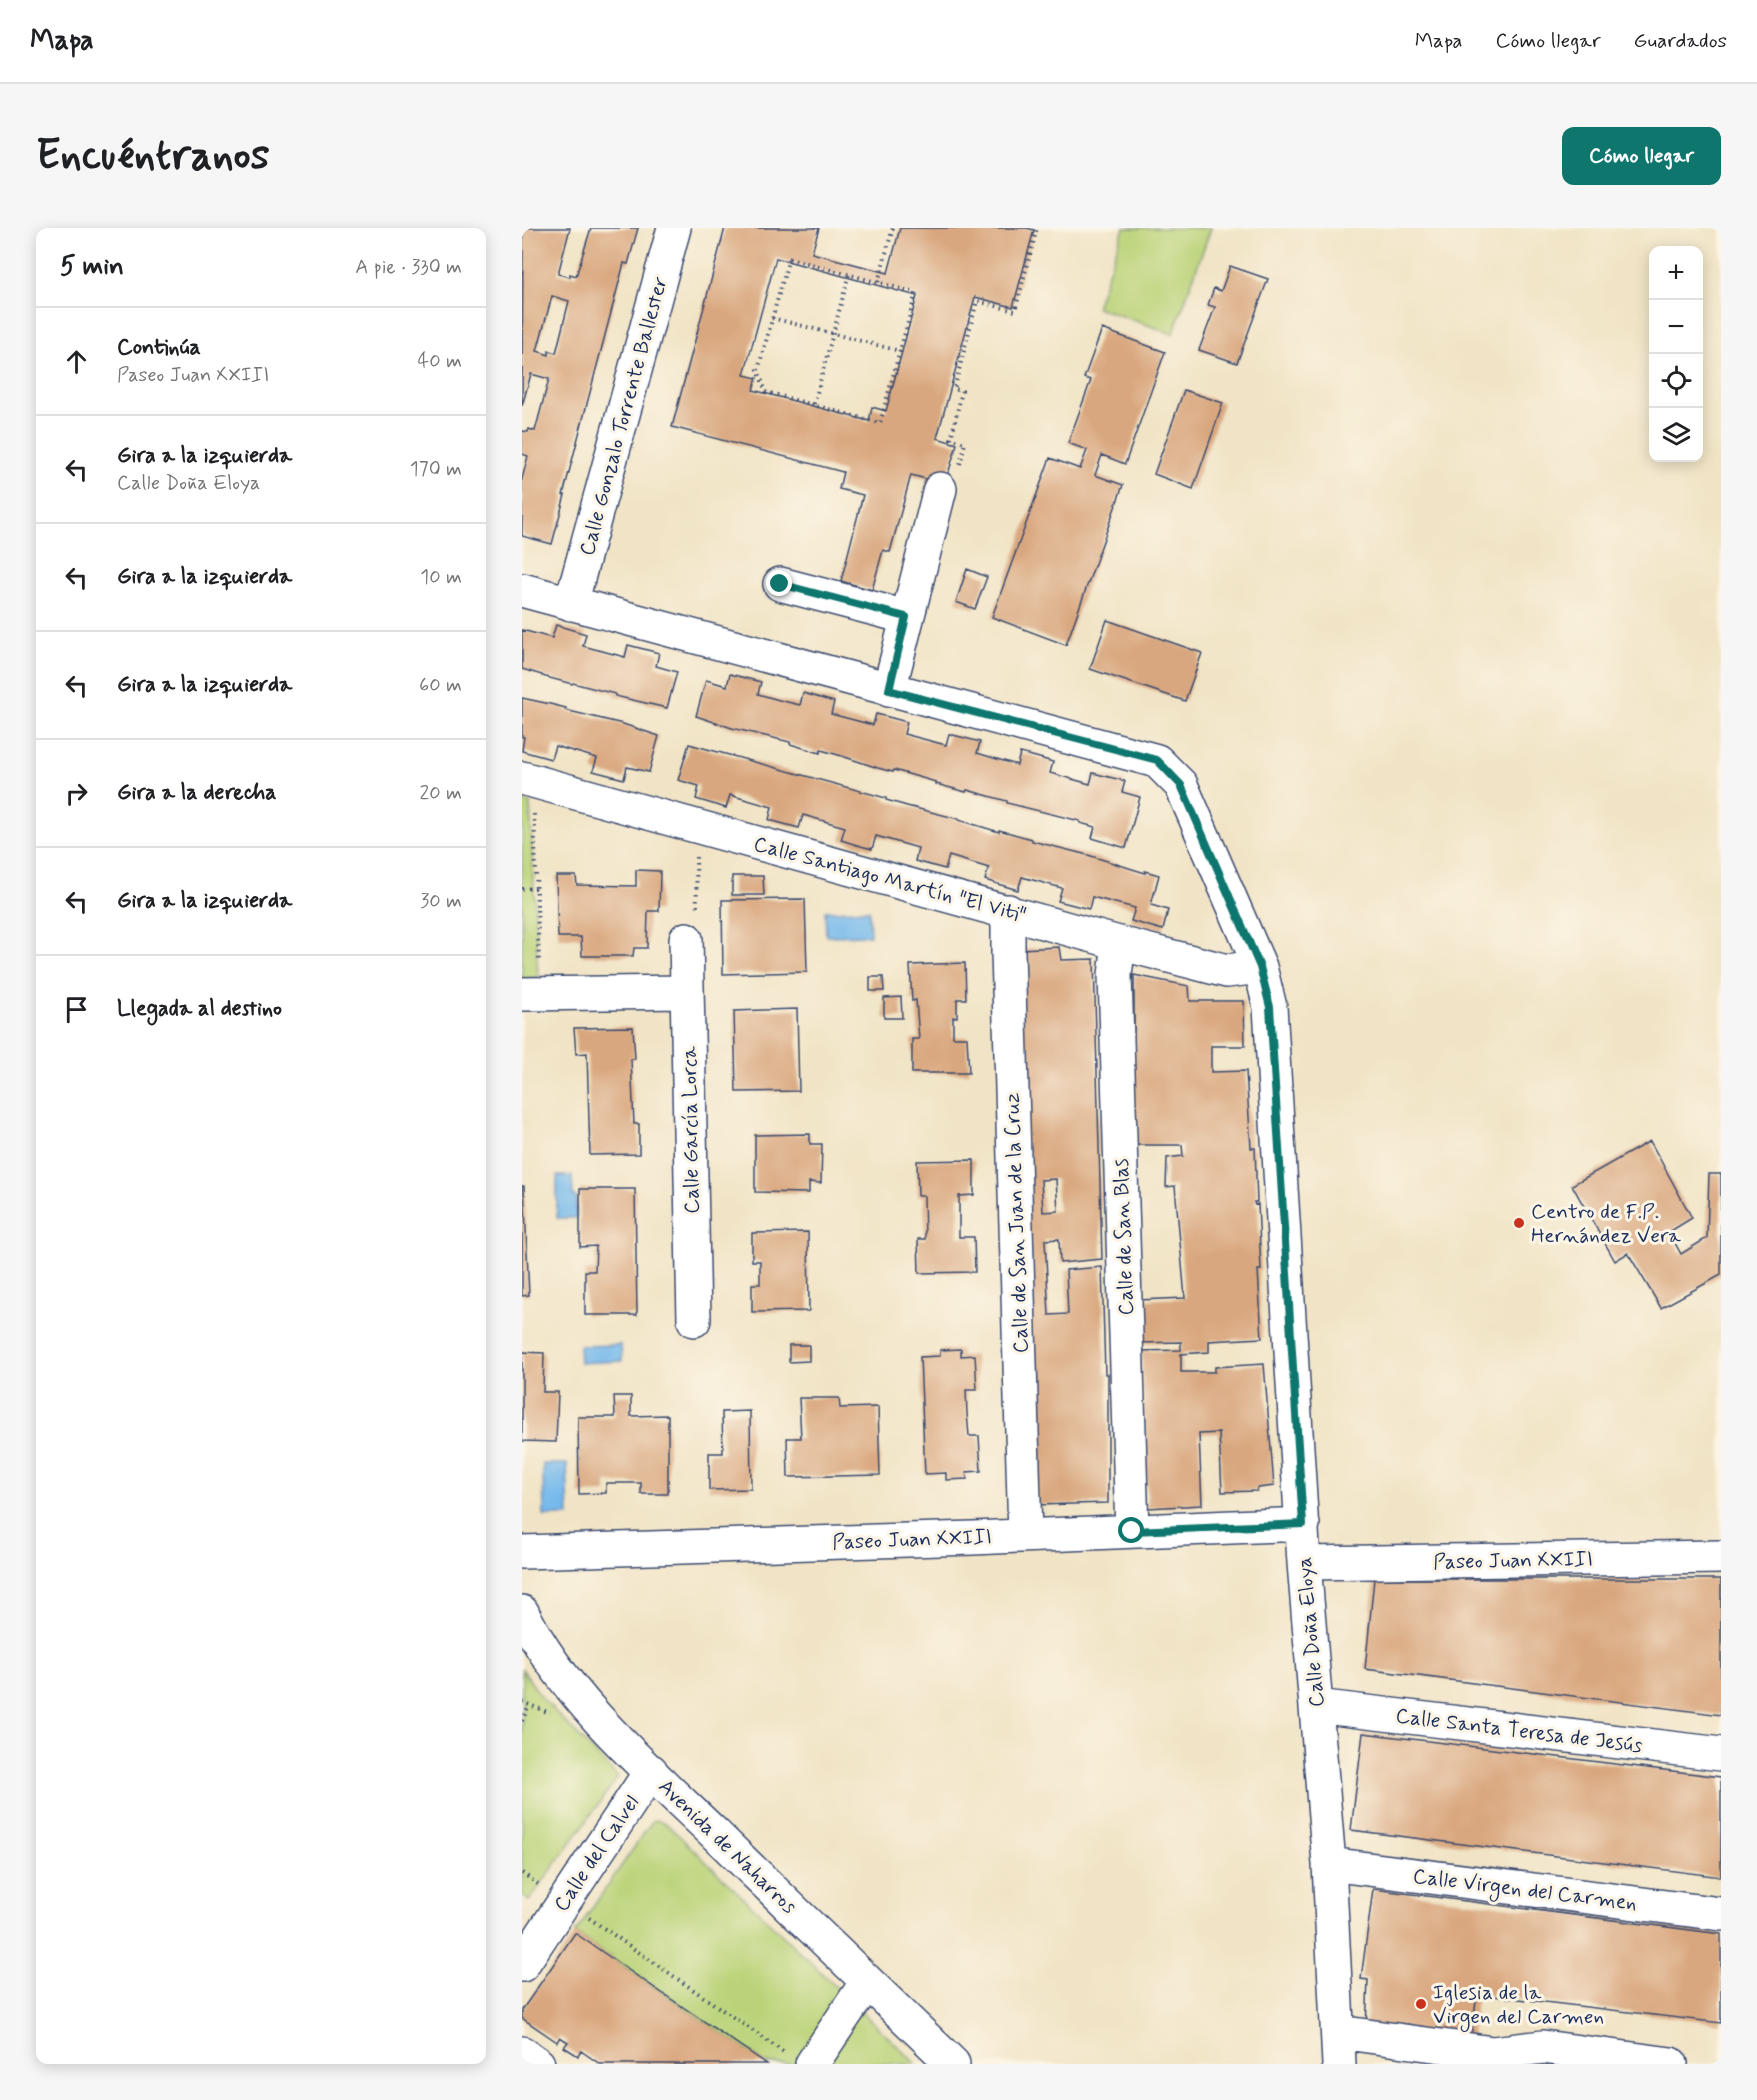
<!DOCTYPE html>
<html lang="es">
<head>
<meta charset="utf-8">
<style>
  :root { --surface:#fff; --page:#f6f6f6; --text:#202124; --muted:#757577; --line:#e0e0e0; --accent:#0f766e }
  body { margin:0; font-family:Mynerve,sans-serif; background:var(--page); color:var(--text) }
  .controls { position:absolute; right:18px; top:18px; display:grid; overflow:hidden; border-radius:12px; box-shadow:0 3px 15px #0003 }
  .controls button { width:54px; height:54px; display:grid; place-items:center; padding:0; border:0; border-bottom:2px solid var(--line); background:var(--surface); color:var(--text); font:30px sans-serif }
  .stop { position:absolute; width:18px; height:18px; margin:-14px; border:4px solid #0f766e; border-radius:50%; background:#fff }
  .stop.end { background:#0f766e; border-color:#fff; box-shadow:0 2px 6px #0008 }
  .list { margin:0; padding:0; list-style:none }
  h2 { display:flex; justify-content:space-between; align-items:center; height:78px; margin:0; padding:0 24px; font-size:26px }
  h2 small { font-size:20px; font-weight:400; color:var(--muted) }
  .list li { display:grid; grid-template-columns:39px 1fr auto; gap:18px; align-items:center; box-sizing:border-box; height:108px; padding:0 24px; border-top:2px solid var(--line) }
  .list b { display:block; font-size:22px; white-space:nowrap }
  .list p { margin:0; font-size:20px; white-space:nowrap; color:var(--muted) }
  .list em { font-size:20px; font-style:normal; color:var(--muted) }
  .icon { flex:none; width:33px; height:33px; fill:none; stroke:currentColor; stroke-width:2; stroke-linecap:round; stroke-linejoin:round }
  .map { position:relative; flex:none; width:1199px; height:1836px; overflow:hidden; border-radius:12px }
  header { display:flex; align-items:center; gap:36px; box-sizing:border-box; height:84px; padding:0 30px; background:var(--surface); border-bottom:2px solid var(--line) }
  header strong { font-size:28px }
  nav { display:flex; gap:33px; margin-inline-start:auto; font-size:21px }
  .intro { display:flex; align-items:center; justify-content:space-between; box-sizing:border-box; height:144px; padding:0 36px }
  h1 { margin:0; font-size:42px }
  .button { padding:15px 27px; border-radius:12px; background:var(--accent); color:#fff; font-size:21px; font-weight:700 }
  main { display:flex; gap:36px; padding:0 36px }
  aside { flex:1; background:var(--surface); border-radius:12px; box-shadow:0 3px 15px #0003 }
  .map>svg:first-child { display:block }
  .green { fill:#bad378; stroke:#6a816b; stroke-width:1.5 }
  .water { fill:#76b9ec; stroke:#4874a5; stroke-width:1.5 }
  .building { fill:#d9a77f; fill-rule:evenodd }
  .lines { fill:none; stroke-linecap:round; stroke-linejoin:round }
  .minor-casing { stroke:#3b4a6e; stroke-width:36 }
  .path { stroke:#3b4a6e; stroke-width:4; stroke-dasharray:1.5 4.5; stroke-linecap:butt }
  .minor { stroke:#fff; stroke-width:33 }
  .route { stroke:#0f766e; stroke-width:8 }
  .poi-dot { fill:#c8321e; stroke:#fcf5e5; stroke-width:2 }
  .labels { text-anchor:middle; stroke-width:6; stroke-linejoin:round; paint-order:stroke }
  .street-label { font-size:21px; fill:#1b2f5e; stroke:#fcf5e5 }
  .poi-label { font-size:21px; fill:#1b2f5e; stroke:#fcf5e5; text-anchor:start }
</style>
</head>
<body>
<header>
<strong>Mapa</strong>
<nav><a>Mapa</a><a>Cómo llegar</a><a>Guardados</a></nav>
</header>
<div class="intro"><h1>Encuéntranos</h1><a class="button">Cómo llegar</a></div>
<main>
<aside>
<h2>5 min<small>A pie · 330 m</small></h2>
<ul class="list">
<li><svg class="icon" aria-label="ahead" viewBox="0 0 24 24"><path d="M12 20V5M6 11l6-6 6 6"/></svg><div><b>Continúa</b><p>Paseo Juan XXIII</p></div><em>40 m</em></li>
<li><svg class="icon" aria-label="left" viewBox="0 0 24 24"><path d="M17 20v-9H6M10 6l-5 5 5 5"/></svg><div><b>Gira a la izquierda</b><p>Calle Doña Eloya</p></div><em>170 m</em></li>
<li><svg class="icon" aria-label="left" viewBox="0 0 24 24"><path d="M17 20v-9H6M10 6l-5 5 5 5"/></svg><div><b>Gira a la izquierda</b></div><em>10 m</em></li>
<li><svg class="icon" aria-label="left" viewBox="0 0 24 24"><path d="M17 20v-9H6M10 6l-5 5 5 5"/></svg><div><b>Gira a la izquierda</b></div><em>60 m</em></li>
<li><svg class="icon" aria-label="right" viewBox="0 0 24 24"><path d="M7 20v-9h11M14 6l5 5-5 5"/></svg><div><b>Gira a la derecha</b></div><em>20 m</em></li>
<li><svg class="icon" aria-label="left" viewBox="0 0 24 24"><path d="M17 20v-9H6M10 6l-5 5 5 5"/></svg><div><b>Gira a la izquierda</b></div><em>30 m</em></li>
<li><svg class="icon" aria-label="arrive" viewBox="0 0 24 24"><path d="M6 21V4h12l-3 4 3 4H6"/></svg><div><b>Llegada al destino</b></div></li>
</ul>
</aside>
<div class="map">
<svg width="1199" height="1836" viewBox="0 0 1199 1836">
  <rect width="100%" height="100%" fill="#fcf5e5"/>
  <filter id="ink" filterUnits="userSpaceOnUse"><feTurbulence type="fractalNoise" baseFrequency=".0167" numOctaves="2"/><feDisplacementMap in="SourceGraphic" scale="12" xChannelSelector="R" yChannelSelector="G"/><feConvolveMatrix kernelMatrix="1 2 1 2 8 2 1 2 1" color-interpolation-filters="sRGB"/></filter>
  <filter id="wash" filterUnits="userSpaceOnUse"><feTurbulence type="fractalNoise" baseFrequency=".008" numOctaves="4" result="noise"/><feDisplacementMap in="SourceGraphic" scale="24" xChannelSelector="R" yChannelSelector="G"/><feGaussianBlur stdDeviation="1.35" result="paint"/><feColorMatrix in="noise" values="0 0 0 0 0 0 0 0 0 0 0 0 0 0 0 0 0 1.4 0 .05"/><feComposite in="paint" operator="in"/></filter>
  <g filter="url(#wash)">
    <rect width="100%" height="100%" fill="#f1e4c6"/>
    <!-- green -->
    <path class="green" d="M602,0H689L651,106L574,79Z
      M0,573L8,575L16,750H0Z
      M0,1441L19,1469L96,1549L7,1673L0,1668Z
      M131,1592L139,1593L147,1598L394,1836H245L53,1705Z"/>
    <!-- water -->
    <path class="water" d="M347,682L348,707L304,708L303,683Z
      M35,948H50L51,968L54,969V990H35Z
      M99,1117L100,1133L58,1135L57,1118Z
      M21,1236H45L47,1288H22Z"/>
    <g id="blocks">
      <!-- building -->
      <path class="building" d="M1,0H48L36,46L48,49V46L54,48L69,0H116L106,36L102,35L41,267H43L30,316L0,308V251L6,228L0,226V203L6,204L7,201L13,203L27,151L9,146L0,178ZM30,68L47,73L34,125L27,123V127L15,123Z
        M203,0H297L290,25L366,45L378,0H505L512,2L491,79L453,69L415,210L435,216L423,256L389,247L368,324L361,322L350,362L319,353L341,267L317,261L321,244L150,199ZM254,30L395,68L364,183L350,179L347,193L231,162L235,150L222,147Z
        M708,38L746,51L715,135L677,122L693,79L686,77L692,60L699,63Z
        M580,101L643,124L603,236L580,227L573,247L601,257L544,417L470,389L528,230L558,241L565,222L546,215L569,152L562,150Z
        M662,162L701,175L671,261L632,246Z
        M445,341L465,349L453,381L434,374Z
        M585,392L680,425L663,473L568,441Z
        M34,397L64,406L61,418L103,429L106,417L137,425L134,438L155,444L145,480L93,468V466L51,455L50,456L20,448V447L0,441V402L30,410Z
        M208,446L239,454L236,466L257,472L278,477L281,465L312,474L309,486L351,497L354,486L370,490L385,494L382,506L424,517L427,506L443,510L458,514L455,525L495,537L498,525L514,529L531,534L528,545L568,556L571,545L603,553L600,564L618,569L604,620L570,610L573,599L558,595V593L485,575V573L445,562L444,564L414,556V554L372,542L371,544L356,540L320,528L299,522L298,525L268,516V514L210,500L174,488L184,452L205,458Z
        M0,470L28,476L44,480L43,482L101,496L137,508L127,544L105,539L102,551L71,543L75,530L33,518L29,531L0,523L2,509H0Z
        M167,516L364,570V572L385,578L437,591V592L477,604V602L510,611V613L566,627L623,645V643L637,647L629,677L646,682L641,702L609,693L613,680L570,669L567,681L536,673L540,660L500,649L496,662L479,657L463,652L467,640L427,628L423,641L393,633L396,620L354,608L350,621L335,617L319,612L323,599L281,587L277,600L247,592L250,579L208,567L204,580L174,571L177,558L156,552Z
        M114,642L138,643L137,683H126L125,720H112L111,728H60L59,709H36L34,648H54L55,657L114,658Z
        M210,648H241L242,667H210Z
        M283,671L285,744L201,746L200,672Z
        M537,719L539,732L572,731L580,1031L538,1035L537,1011L523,1012L527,1087L546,1086L544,1042L580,1039L583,1146H586V1275L515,1277L498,721ZM534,951L536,983L521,984L519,952Z
        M443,735L444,771H435V789H431V809H445L447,845H390V811H397L394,772L390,773L388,737Z
        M612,747L667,758L668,773H722L723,818H689V844L724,843L729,920H733L735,974H732L733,977L736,976L739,1042H736L740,1110L687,1113V1124L659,1126V1144H693V1139L742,1136L752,1258L736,1260L735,1263L700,1264L697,1205L677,1206L680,1277L626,1280L619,1123L659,1122V1114L618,1115L616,1072L663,1070L653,958L644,959L645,930L661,928L660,917H612Z
        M348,749H361L362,763H348Z
        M379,769L380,790H362V770Z
        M275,781L277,863L214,864L212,783Z
        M111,799L113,831H109L112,896H117V926L68,927L65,825L54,826L52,800Z
        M288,906V916H300L299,955L287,954V965L233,964V907Z
        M1128,913L1170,990L1147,1004L1159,1026L1185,1010L1187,946H1199V1047L1139,1080L1106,1025L1093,1033L1050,957Z
        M452,932V967L437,968V1009H452L453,1044L397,1045L396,1011H403L402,968H396L395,933Z
        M0,958H2L7,1067L0,1068Z
        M58,961H113L115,1087H63V1043H73L74,1018L58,1019Z
        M286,1004L287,1083L230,1084V1056H238V1033H230V1005Z
        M267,1117H287V1133L267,1134Z
        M439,1121V1128L453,1127L455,1162H444L445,1185L447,1208H457L459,1243L444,1244L445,1251L424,1252V1245L403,1246L398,1129L418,1128V1122Z
        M0,1124L22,1125L21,1164H36L34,1214L0,1213Z
        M92,1168H109V1188L146,1187V1266H119V1255H84V1265L57,1266L56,1189H93Z
        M277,1170H317L318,1180L356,1179L358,1247L266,1249L265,1210H279Z
        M228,1183L229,1261L187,1262V1225H201L200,1184Z
        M852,1351H1199V1487L843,1441Z
        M841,1505L1199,1549V1649L829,1602Z
        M851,1661L1199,1706V1795L955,1766L949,1810L844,1800L846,1752L839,1751Z
        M53,1705L118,1750L245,1836H78L59,1823L56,1828L42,1819L46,1814L38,1809L35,1814L0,1790V1782Z"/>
    </g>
  </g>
  <g filter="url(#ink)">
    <use href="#blocks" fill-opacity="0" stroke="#3b4a6e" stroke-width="1.5"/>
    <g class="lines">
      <defs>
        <path id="minor" d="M258,356L384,389
          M0,362L635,533L659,557L738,739L748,779L782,1335L807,1636L817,1836
          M49,376L152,0
          M367,462L418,261
          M0,550L597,715L705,743L738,739
          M486,683V724L503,1307
          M164,711L172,1092
          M597,715L593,747L610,1303
          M0,766L165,764
          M0,1324L451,1310L781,1296
          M782,1335L1199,1329
          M0,1384C41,1468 126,1542 193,1606C272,1683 352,1760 431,1836
          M794,1478L1199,1526
          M807,1636L1199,1686
          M0,1737L129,1543
          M816,1804L971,1825L1021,1819L1149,1836
          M0,1825L16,1836
          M290,1836L345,1754"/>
      </defs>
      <!-- minor casing -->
      <use href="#minor" class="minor-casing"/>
      <!-- path -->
      <path class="path" d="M267,30L394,65L358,195L244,164L236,142Z
        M356,54L371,0
        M250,90L378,123
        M292,176L327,46
        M438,236L443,215L429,211L440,163L432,161L455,73L493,83L515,0
        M12,586L17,735
        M174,629L175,682
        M0,661L14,660
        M0,1474L28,1485
        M0,1493L7,1477
        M0,1645L16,1656
        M67,1690L263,1825"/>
      <!-- minor -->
      <use href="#minor" class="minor"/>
    </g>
  </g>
  <g class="lines" filter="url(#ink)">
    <!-- route -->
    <path class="route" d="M258,356L384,389L367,462L635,532L659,557L738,739L748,779L781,1296L610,1303"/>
  </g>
  <!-- markers -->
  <g class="poi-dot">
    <circle cx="997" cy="995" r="6"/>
    <circle cx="899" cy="1776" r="6"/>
  </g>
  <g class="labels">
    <!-- street labels -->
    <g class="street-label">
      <text transform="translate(101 188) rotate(-75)" y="7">Calle Gonzalo Torrente Ballester</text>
      <text transform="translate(368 651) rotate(15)" y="7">Calle Santiago Martín "El Viti"</text>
      <text transform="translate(168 902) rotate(-91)" y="7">Calle García Lorca</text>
      <text transform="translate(494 995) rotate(-92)" y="7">Calle de San Juan de la Cruz</text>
      <text transform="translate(601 1009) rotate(-92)" y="7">Calle de San Blas</text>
      <text transform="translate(390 1311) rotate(-2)" y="7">Paseo Juan XXIII</text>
      <text transform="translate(991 1332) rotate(-1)" y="7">Paseo Juan XXIII</text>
      <text transform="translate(788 1404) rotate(-95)" y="7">Calle Doña Eloya</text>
      <text transform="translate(997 1502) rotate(7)" y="7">Calle Santa Teresa de Jesús</text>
      <text transform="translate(206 1618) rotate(44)" y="7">Avenida de Naharros</text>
      <text transform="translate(74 1625) rotate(-56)" y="7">Calle del Calvel</text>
      <text transform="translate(1003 1661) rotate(7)" y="7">Calle Virgen del Carmen</text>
    </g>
    <!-- poi labels -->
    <g class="poi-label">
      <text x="1009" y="990">Centro de F.P.<tspan x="1009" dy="24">Hernández Vera</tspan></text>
      <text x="911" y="1771">Iglesia de la<tspan x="911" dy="24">Virgen del Carmen</tspan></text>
    </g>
  </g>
</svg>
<div class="controls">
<button>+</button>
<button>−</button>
<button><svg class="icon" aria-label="locate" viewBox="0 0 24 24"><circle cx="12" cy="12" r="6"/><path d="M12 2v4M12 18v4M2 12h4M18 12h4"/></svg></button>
<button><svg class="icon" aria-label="layers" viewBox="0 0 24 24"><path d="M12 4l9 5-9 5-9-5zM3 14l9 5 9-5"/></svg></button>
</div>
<div class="stop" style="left:610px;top:1303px"></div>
<div class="stop end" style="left:258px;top:356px"></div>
</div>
</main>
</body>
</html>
